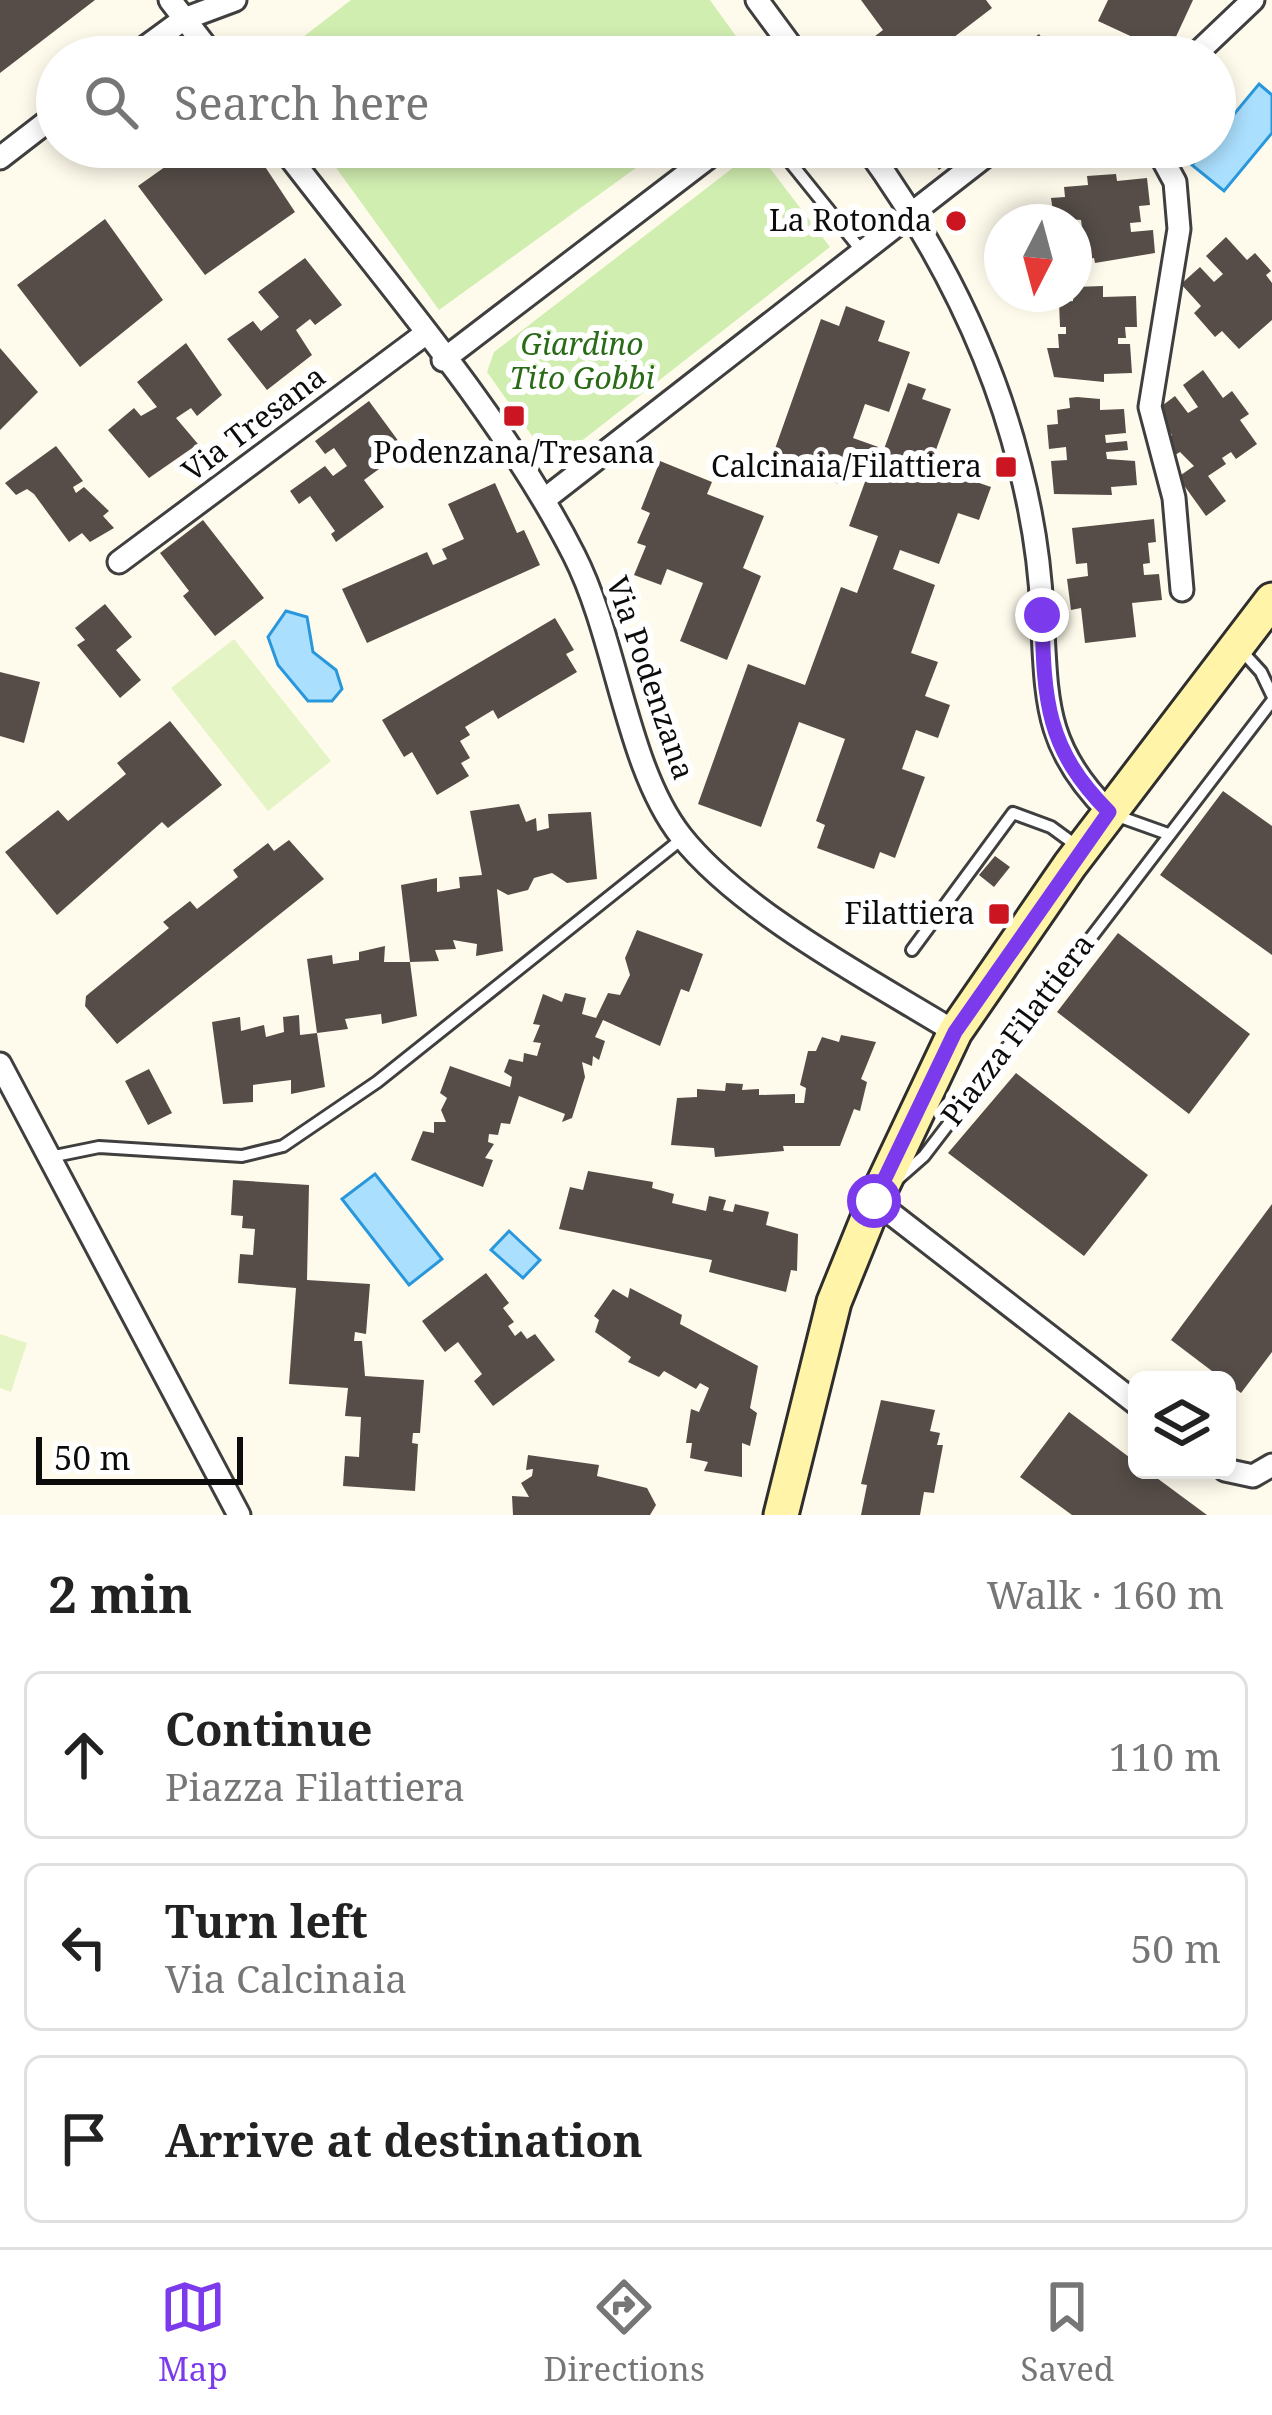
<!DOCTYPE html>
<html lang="en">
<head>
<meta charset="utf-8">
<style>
  :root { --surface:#fff; --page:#f2f2f2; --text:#222; --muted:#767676; --line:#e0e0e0; --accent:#7c3aed }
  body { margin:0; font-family:"Noto Serif",serif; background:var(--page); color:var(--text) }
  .controls { position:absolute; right:36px; bottom:36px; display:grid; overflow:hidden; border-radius:18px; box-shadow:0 6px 18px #0003 }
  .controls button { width:108px; height:108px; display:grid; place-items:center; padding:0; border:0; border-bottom:3px solid var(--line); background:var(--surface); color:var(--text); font:60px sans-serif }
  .compass { position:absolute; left:984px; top:204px; width:108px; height:108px; border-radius:50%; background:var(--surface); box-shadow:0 6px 18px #0003; rotate:186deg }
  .scale { position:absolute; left:36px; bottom:30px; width:207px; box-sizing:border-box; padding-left:12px; border:6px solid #0c0c0c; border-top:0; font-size:33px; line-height:42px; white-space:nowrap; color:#0c0c0c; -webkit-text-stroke:9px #fff; paint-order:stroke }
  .stop { position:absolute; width:36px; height:36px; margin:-27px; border:9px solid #7c3aed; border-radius:50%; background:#fff }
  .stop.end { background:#7c3aed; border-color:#fff; box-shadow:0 3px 12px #0008 }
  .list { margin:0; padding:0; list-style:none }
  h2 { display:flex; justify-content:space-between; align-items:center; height:156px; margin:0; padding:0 48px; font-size:51px }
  h2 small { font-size:39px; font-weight:400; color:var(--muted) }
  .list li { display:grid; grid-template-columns:78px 1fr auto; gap:36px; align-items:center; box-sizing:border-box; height:168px; margin:0 24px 24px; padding:0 24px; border:3px solid var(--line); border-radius:18px }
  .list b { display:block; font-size:45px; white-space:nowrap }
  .list p { margin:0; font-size:39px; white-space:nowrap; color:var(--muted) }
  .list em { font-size:39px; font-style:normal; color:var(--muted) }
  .icon { flex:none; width:66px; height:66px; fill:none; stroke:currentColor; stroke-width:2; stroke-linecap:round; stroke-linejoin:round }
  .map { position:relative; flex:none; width:1272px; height:1515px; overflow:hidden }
  .search { position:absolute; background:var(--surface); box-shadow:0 6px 18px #0003; left:36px; right:36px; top:36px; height:132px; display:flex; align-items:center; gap:30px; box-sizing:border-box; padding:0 42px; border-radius:66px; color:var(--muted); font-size:45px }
  .sheet { height:732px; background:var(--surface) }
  nav { display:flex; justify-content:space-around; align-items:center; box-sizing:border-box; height:168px; border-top:3px solid var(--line); background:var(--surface); font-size:33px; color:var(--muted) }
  nav a { display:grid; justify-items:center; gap:6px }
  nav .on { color:var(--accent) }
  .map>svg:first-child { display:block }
  .green { fill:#d1eeb1 }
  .pitch { fill:#e4f4c4 }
  .water { fill:#aadffd; stroke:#2997db; stroke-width:3 }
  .building { fill:#564d48 }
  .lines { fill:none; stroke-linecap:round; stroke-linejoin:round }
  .lane-casing { stroke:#3f3f3f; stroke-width:16 }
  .street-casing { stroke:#3f3f3f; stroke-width:27 }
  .secondary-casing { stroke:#2e2e2e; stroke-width:39 }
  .lane { stroke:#fff; stroke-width:10 }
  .street { stroke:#fff; stroke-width:21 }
  .secondary { stroke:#fff4a7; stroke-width:33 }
  .route { stroke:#7c3aed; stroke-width:15 }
  .poi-dot { fill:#cb1621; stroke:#fff; stroke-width:4.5 }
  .labels { text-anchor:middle; stroke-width:12; stroke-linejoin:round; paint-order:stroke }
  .poi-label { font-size:30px; fill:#0c0c0c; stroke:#fff; text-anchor:end }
  .park-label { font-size:30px; font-style:italic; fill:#296b16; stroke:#fff }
  .street-label { font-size:30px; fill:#0c0c0c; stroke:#fff }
</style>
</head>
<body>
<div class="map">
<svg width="1272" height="1515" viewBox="0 0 1272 1515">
  <rect width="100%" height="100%" fill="#fffbec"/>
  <!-- green -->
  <path class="green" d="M351,0H710L751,57H277Z
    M321,147H665L439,310Z
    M756,150L830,247L552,464L487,372L494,352Z"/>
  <!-- pitch -->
  <path class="pitch" d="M234,639L331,761L268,811L171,688Z
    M0,1334L27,1343L11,1392L0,1388Z"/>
  <!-- water -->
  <path class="water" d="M1259,84L1272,95V133L1224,191L1192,165L1207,147H1215V137Z
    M286,611L307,617L313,652L336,670L342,689L332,701H308L278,665L268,637Z
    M375,1174L442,1259L409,1285L342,1199Z
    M509,1231L540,1260L523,1278L491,1250Z"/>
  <!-- building -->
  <path class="building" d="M0,0H95L0,73Z
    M861,0H986L992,8L928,57H863L857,50L883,30Z
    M1108,0H1193L1168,54L1137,46L1139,40L1098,21Z
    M1039,34L1057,57H1008Z
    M193,147H252L295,212L205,275L138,186Z
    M921,147H970L939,170Z
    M1116,174L1117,181L1147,178L1150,205L1139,206L1141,222L1130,223L1131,232L1153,230L1155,253L1095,263L1094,258L1074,260V229L1082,228L1081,220L1054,218L1051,198L1065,197L1064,187L1088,185L1087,176Z
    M105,219L163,300L80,367L17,285Z
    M1226,237L1247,260L1255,253L1271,271L1266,275L1272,283V320L1239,349L1222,331L1215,337L1194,313L1201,306L1181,284L1200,267L1214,282L1223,274L1206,256Z
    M305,258L342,305L315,325L310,319L296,330L312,355L267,390L227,339L253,321L261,331L279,317L258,292Z
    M1103,286V297L1136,296L1137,327H1125L1126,338H1118V344H1130L1132,373L1104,374V382L1054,377L1047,348H1059L1058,334H1066V327H1060L1059,302L1073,301L1074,287Z
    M846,306L885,321L878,341L910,352L889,412L865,404L853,438L884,449L908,383L926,389L922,399L951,409L930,466L991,487L979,520L958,513L939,564L900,550L893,569L935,585L911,653L938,662L925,696L950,705L938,738L916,730L902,769L925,777L895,858L880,852L874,869L817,848L825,825L816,821L845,739L799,722L761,827L698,804L748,664L805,685L841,587L857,593L878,536L849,526L870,468L847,460L839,484L771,460L821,319L839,326Z
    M186,343L222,395L197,416L191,408L176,418L198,444L149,478L108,430L134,408L141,416L157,407L137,382Z
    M0,348L38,392L0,430Z
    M1203,370L1223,398L1232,391L1249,414L1240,420L1257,444L1236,459L1231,452L1222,458L1226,464L1208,476L1226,501L1206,516L1178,477L1194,466L1180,452L1175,455L1164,441L1172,435L1155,411L1175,396L1188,413L1198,407L1183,385Z
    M1077,397L1100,399V410L1124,409L1126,433L1105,435L1106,443L1127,441L1128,450L1106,452L1107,459L1135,461L1137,485L1111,487L1112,495L1054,494L1051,461L1067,460L1066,447L1049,449L1047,425L1058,424L1057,410L1070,408L1069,398Z
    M369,401L405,450L364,480L384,507L336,542L331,534L335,531L310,496L299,504L290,491L325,466L333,476L347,466L334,448L325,454L315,441Z
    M56,446L83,481L73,487L76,493L84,487L109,511L103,516L114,528L90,542L82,533L69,542L34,494L27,489L16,495L5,483Z
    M660,461L712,482L707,494L764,516L743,568L761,576L727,660L680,641L703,583L667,569L661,585L634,575L646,546L637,543L650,513L641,509Z
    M495,483L517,533L524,530L540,565L367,643L342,589L427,552L433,565L447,559L442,549L464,539L448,504Z
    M1154,519L1156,542L1148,543L1150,563L1143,564L1144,575L1159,574L1162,600L1132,603L1136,637L1085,643L1081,608L1071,610L1067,579L1088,576L1087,563L1076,564L1072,528Z
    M203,520L264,598L215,636L183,596L189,591L160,553Z
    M105,604L132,637L116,650L141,680L120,698L77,645L85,640L75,628Z
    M555,618L574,650L566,654L577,672L498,719L493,710L465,727L470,735L460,741L470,758L461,763L469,776L437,795L412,752L404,757L382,720Z
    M0,672L40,682L24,743L0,736Z
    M170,721L222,785L168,828L162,822L57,915L5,852L58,810L68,821L126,774L117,763Z
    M1223,791L1272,826V955L1160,875Z
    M519,804L526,822L536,818L537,831L549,828L548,814L591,812L597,879L567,883L552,873L534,878L528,890L508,895L497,889L503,951L476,956L477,944L453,940L456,949L435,950L439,961L410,962L401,885L437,878V892L460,888L459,877L482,875L470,811Z
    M289,840L324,879L117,1044L85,1006L86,996L169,928L163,922L190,901L197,909L238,877L233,870L268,843L274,851Z
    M995,856L1010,867L994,887L979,875Z
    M637,930L703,954L689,992L681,989L660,1046L603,1020L595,1037L605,1041L599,1060L593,1056L592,1066L582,1062L585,1077L572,1118L562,1122L565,1114L519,1096L510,1124L501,1123L498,1135L489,1134L488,1142L494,1144L485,1158L493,1160L483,1187L411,1160L423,1131L434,1133V1122H446L441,1110L447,1098L440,1093L450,1066L510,1087L512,1077L504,1072L509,1059L523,1062L524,1053L537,1056L541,1043L533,1042L540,1025L533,1024L543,994L562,1002L565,993L586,998L582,1014L596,1018L608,993L620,995L630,975L625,958Z
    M1118,933L1250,1034L1189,1114L1057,1012Z
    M385,946L384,962H410L417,1016L382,1024L381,1014L345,1019L348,1029L317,1033L325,1087L291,1094V1080L253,1085V1102L223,1104L212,1022L240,1017L241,1031L264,1025L266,1037L284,1032L283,1017L299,1015L300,1035L317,1033L307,959L332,955L333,964L359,960V952Z
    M841,1035L876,1042L861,1079L867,1082L860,1111L854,1109L840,1146H783L784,1151L715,1157L714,1148L671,1145L677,1098L697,1097V1089L725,1091L726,1083L743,1084L742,1090L759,1089V1095L795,1094V1103H804L806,1088L800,1085L808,1051H816L822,1037L839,1042Z
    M149,1069L172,1113L148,1125L125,1081Z
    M1016,1073L1148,1175L1084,1256L948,1153Z
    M588,1171L653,1182L652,1188L674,1194L672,1203L706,1211L709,1196L726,1200L723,1210L733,1212L735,1204L769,1212L766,1225L798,1234L797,1271L791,1270L786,1292L709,1272L712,1260L559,1229L570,1187L583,1190Z
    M233,1180L309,1185L307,1280L370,1284L366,1334L355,1332L354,1341H362L365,1376L424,1380L420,1433H413L412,1443L418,1444L415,1491L343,1486L345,1456L359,1457L361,1417L345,1416L348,1388L289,1384L296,1288L238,1283L240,1254L253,1255L255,1229L242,1228L243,1216L231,1215Z
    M1272,1204V1352L1241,1393L1171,1340Z
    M486,1273L509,1303L503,1308L514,1322L508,1326L515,1336L521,1331L527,1339L535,1334L555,1360L493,1406L474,1381L482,1374L458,1342L445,1352L422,1321Z
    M630,1288L682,1315L680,1324L758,1366L750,1408L757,1413L750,1446L742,1443V1477L704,1471L708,1462L690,1458L692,1443H686L691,1409L699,1412L709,1388L700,1383L696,1389L664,1371L659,1377L628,1362L631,1357L595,1332L599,1320L594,1316L613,1289L628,1298Z
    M881,1400L935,1410L930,1431L940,1433L937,1445H943L934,1493L924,1492L920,1515H861L867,1485L861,1484Z
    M1069,1412L1137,1463V1470H1146L1207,1515H1072L1020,1477Z
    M528,1455L599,1465L597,1476L647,1488L656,1505L650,1515H513L512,1496L529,1497L521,1483L532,1476L533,1469L526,1470Z"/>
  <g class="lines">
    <defs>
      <path id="lane" d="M778,147L861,250
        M1240,649L1261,672L1272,695
        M1112,814L1168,834
        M912,950L1013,813L1051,827L1077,846
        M50,1157L99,1147L242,1156L283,1146L377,1082L683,838
        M899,1178L924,1156L1272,701"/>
      <path id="street" d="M170,0L214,57
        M757,0L799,57
        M132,57L184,19L235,0
        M1193,57L1253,0
        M282,147C379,275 502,413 574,555C617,639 626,766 681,836C741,912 872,981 955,1032
        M866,147C937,245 991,349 1020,467C1032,514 1040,563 1042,612C1047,700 1043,746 1109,812
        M1156,147L1175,182L1179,229L1150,407L1174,498L1182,590
        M0,158L57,114
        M443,360L722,147
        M545,499L997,147
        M119,562L425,334
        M0,1064L239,1515
        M875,1201L1137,1404
        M1225,1470L1253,1476L1272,1465"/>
      <path id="secondary" d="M781,1515L834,1302L875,1201L955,1032L1070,865L1272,600"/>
    </defs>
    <!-- lane casing -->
    <use href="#lane" class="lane-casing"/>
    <!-- street casing -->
    <use href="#street" class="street-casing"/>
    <!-- secondary casing -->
    <use href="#secondary" class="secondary-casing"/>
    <!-- lane -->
    <use href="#lane" class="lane"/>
    <!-- street -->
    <use href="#street" class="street"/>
    <!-- secondary -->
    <use href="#secondary" class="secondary"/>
  </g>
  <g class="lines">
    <!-- route -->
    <path class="route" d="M874,1201L955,1032L1109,812C1046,749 1044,701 1042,615"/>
  </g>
  <!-- markers -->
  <g class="poi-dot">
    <circle cx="956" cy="221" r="12"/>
    <rect x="502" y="404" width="24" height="24" rx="6"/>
    <rect x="994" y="455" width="24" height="24" rx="6"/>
    <rect x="987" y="902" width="24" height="24" rx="6"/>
  </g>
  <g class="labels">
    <!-- poi labels -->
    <g class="poi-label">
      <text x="932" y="231">La Rotonda</text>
      <text x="514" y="463" text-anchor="middle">Podenzana/Tresana</text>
      <text x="982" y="477">Calcinaia/Filattiera</text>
      <text x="975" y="924">Filattiera</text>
    </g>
    <!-- park labels -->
    <g class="park-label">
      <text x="582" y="355">Giardino<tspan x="582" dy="34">Tito Gobbi</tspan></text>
    </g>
    <!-- street labels -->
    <g class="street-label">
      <text transform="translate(254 424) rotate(-37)" y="10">Via Tresana</text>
      <text transform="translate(650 678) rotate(71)" y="10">Via Podenzana</text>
      <text transform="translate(1018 1030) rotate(-53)" y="10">Piazza Filattiera</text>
    </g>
  </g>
</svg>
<div class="controls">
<button><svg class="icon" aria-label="layers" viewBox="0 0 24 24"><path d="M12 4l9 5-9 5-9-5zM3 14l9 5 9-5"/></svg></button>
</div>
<svg class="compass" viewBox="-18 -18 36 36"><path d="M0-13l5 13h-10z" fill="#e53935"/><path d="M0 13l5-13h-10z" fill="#767676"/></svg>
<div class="scale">50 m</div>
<div class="stop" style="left:874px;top:1201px"></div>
<div class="stop end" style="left:1042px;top:615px"></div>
<div class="search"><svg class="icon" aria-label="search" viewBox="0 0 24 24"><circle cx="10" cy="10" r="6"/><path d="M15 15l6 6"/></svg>Search here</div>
</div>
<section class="sheet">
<h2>2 min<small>Walk · 160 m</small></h2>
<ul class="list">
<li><svg class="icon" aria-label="ahead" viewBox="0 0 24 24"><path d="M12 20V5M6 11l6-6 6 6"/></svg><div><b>Continue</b><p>Piazza Filattiera</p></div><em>110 m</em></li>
<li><svg class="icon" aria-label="left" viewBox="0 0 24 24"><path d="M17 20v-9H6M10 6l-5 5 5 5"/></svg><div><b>Turn left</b><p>Via Calcinaia</p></div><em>50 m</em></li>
<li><svg class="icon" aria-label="arrive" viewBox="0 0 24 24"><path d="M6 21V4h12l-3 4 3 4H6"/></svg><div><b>Arrive at destination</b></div></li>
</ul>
</section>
<nav>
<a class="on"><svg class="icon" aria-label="map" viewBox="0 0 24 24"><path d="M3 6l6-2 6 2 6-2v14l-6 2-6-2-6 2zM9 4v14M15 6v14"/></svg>Map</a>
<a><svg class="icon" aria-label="directions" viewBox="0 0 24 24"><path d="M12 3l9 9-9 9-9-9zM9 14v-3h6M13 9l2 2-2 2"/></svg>Directions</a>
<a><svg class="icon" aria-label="saved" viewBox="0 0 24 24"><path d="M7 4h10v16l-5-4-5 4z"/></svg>Saved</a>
</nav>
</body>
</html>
